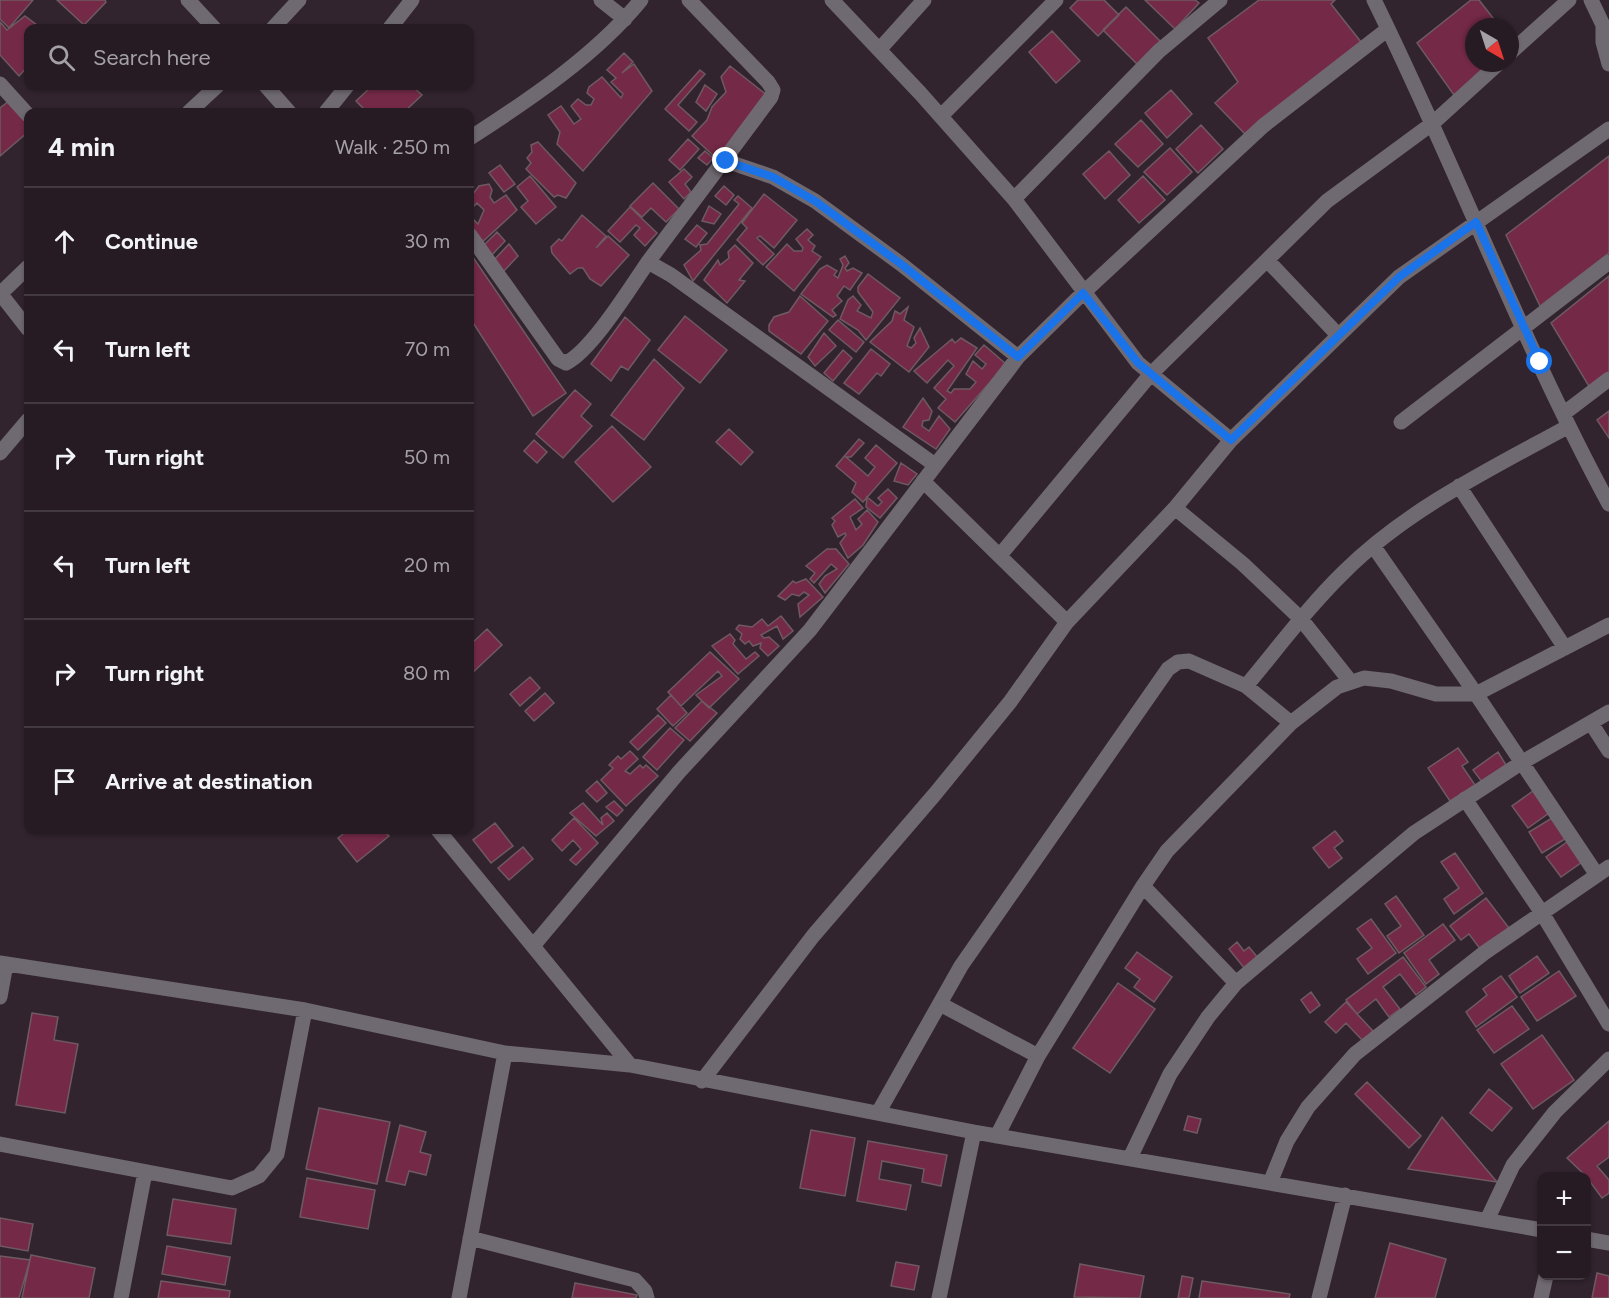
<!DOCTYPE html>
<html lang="en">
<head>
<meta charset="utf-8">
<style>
  :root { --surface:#261b23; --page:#322830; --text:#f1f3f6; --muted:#a4a1a6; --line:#423941 }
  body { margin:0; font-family:Figtree,sans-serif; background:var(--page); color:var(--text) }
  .controls { position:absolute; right:18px; bottom:18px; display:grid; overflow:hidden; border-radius:12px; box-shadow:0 2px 4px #0004 }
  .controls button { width:54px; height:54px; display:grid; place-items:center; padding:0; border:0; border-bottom:2px solid var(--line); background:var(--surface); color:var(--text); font:30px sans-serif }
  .compass { position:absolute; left:1465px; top:18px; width:54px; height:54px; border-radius:50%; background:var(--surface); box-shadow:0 2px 4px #0004; rotate:141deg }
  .stop { position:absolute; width:18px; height:18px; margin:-14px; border:4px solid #1a73e8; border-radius:50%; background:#fff }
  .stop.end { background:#1a73e8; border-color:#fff; box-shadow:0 2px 6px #0008 }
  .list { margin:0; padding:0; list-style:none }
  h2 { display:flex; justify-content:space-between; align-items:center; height:78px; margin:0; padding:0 24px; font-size:26px }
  h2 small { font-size:20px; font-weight:400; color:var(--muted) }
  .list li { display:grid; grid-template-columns:39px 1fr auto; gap:18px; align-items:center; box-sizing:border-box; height:108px; padding:0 24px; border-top:2px solid var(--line) }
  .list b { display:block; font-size:22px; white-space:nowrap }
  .list em { font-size:20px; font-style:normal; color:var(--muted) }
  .icon { flex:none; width:33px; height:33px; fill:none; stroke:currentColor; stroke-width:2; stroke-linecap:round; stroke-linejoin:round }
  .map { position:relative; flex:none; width:1609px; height:1298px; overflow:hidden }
  .search { position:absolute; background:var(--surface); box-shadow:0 2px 4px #0004; left:24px; top:24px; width:450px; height:66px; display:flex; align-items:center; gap:15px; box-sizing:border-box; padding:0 21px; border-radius:12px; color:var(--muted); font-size:22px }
  .panel { position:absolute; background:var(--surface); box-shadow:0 2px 4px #0004; left:24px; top:108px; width:450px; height:726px; border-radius:12px }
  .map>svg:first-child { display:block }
  .building { fill:#742947; stroke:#6e5a60; stroke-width:1.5 }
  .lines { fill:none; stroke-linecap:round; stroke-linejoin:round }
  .minor { stroke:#6f6a71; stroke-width:15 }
  .route { stroke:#1a73e8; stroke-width:8 }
</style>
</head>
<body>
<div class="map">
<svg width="1609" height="1298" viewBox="0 0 1609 1298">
  <rect width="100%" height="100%" fill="#32242f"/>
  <!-- building -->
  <path class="building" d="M0,0H33L9,28L0,19Z
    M57,0H105L106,2L84,25Z
    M1078,0H1104L1119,15L1098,36L1070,8Z
    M1145,0H1195L1199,3L1175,29Z
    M1259,0H1335L1331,4L1361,42L1245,134L1215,103L1238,82L1208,38Z
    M1471,0H1479L1500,27H1474V63H1491L1454,95L1417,43Z
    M1126,7L1163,44L1140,67L1103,30Z
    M25,16L41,28H28V66L19,76L0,55V22L7,30Z
    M1052,31L1080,61L1056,83L1029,52Z
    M624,53L633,62L622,73L634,64L652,91L583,171L557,144L560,132L548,115L561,106L574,124L581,119L571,106L578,99L586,105H591L594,99L587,93L589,87L602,77L621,98L623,94L611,82L616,78L607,70Z
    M730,66L768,96L717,159L692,136L707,120L712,107L726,92L721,77Z
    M700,70L705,74L678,105L697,122L689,131L665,109Z
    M705,85L717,94L706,111L696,102Z
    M372,86H412L422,95L404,112H367L356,101Z
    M1171,90L1192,114L1167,138L1145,113Z
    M9,101L28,125V132L0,156V108Z
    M1141,120L1163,144L1138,167L1115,144Z
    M1201,125L1223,149L1198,173L1176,149Z
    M688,139L699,149L680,170L669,160Z
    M538,142L576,183L566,198L558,195L554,197L526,169L531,163L527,158L532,152L531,145Z
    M1170,148L1192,172L1167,195L1144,172Z
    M705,151L713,158L707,165L698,158Z
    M1109,151L1130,175L1105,199L1083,174Z
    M1609,156V253L1540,306L1506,235Z
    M500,165L515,184L504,192L489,173Z
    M684,169L692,177L685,184L691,192L684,199L669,182Z
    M530,176L556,207L536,224L521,207L528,201L517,187Z
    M1143,176L1165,200L1139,223L1118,200Z
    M653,183L679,209L666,222L651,208L642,217L630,206Z
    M489,184L492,190L490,197L494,203L506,195L517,210L480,244L470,230V224L474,220L478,224L484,210L477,203L470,210V198L479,186Z
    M724,186L734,195L726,205L715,196Z
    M764,194L797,220L774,248L760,236L757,238L774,254L763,265L737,240L747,228L742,223Z
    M738,196L752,208L693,281L684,265L701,250L700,245L707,244L739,204L734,200Z
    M709,206L721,214L714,224L702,221Z
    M630,207L657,233L645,246L634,235L640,228L636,225L620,242L608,231Z
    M582,215L606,236L596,248L608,236L629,255L601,286L590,279L583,268H578L570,274L552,253L551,247L559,239L562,241Z
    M697,225L707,233L696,247L685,239Z
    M807,229L813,235L808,240L815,246L812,251L821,257L794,291L766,267L787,244L794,251H802L803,248L796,239Z
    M497,232L505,241L489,258L482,247Z
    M509,244L518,256L501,274L492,262Z
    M735,245L753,263L739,280L745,281L727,303L704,280L718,260L720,265L729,258L728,252Z
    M470,253L566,393L533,416L470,318Z
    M845,256L849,263L845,268L847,271L853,268L862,273L850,290L844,286L837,296L842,301L832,310L836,315L833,317L801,294L820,269L827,265L837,271L834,275L838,278L843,265L840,259Z
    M868,274L900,298L866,340L858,330L840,319L848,300L853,296L861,305L857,311L871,318L873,312L858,292V287Z
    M1609,276V374L1590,388L1551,323Z
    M800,296L828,321L801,354L769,331V325L774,317L789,312Z
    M908,307L904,320L914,327L907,346L911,348L916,343L914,338L920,328L929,347L909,372L870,342L892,321L895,311L900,314Z
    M685,316L727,350L700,383L658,350Z
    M625,317L650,340L628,370L621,366L611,381L591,364Z
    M838,320L864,342L856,352L829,330Z
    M824,333L836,346L815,366L808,357Z
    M961,338L977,348L947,391L951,393L954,389H970L976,382L966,374L973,361L982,369L986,364L975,355L984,345L1006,364L955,422L938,408L946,399L934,388L954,366L948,360L927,383L914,371L952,339L955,343Z
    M871,349L890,364L881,376L877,373L859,394L844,383Z
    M843,350L852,358L833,381L824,373Z
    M654,359L684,388L644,440L611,415Z
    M575,390L591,404L581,416L592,426L563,458L536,434Z
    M923,398L932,411L929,420L923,421L922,426L929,431L939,416L950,429L936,449L903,427Z
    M1609,411V438L1597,420Z
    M612,426L651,467L613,502L575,462Z
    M729,429L753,452L741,465L716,442Z
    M859,439L864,443L851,457H846L868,476L875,467L865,458L876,445L897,463L863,502L852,492L856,483L836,466Z
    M534,440L547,452L537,463L524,451Z
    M901,463L917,474L908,485L894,481Z
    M888,489L897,498L880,518L866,507L867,497L878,506L882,502L878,498Z
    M855,499L863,508L850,517L856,530L862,524L858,519L867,510L878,522L863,545L848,558L840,543L846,535L845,533L838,537L832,525L835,521L832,518Z
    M827,549H836L849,564L825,593L819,584L825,576L837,569L831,564L814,583L810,579L815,573L806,566Z
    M806,579L823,597L800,617L798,604L809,595L804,592L799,596L792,594L785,600L778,596L793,581L796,583Z
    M781,616L793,631L783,639L777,626L761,635L764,638L769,637L779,646L768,656L760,648L761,643L753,646L749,641L745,644L740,639L742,634L736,629L739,625L752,627L762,619L768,626Z
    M487,629L502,645L470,675V645Z
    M730,634L735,640L733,644L746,659L755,652L759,656L738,674L712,646Z
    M710,652L739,679L709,708L696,695L722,676L718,671L681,706L668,692Z
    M530,677L540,688L520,706L510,694Z
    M545,693L554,703L534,721L525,711Z
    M671,695L687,713L673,726L657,709Z
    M702,701L717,713L690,741L675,728Z
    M658,715L666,723L638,750L630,742Z
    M670,728L684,740L657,770L643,757Z
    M1458,748L1468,762L1462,766L1475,785L1450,801L1428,768Z
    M630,751L638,759L625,771L630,774L640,765L643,768L646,765L658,776L626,806L601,780L613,768L609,765L618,756L621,759Z
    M1498,752L1506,765L1482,782L1473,770Z
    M597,781L607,793L597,802L586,791Z
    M1533,791L1549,813L1528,828L1512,806Z
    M614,801L623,810L617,816L606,807Z
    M583,803L603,825L601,818L607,813L614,821L596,836L570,813Z
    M574,818L598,843L576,865L570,860L581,849L573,840L562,851L552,840Z
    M1552,818L1565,839L1542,853L1529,832Z
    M495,823L513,846L491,863L473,840Z
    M348,830H383L389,836L357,862L338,838Z
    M1335,831L1343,841L1334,848L1342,858L1329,868L1313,848Z
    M1567,842L1582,862L1561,877L1546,857Z
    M523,847L533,859L509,880L498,868Z
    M1455,853L1483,893L1454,914L1444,899L1459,888L1441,862Z
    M1396,896L1424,935L1399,953L1387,936L1401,926L1385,904Z
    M1486,898L1509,928L1481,950L1469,934L1461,940L1450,926Z
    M1371,919L1396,953L1368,974L1357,959L1372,948L1357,929Z
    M1443,924L1455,940L1429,960L1439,974L1426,984L1404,953Z
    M1237,942L1244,951L1249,947L1258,958L1245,969L1229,949Z
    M1137,952L1172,977L1154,1002L1134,987L1140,979L1125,968Z
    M1537,956L1549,973L1520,993L1509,976Z
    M1403,957L1426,987L1416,995L1400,974L1383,987L1400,1009L1389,1017L1376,999L1357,1014L1346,1000Z
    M1559,971L1576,996L1537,1021L1521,997Z
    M1501,976L1517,997L1476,1027L1466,1012L1487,995L1483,989Z
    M1118,983L1155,1009L1110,1073L1073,1048Z
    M1311,992L1320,1005L1310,1013L1301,1000Z
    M1346,1002L1373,1031L1363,1041L1346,1023L1336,1033L1325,1022Z
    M1512,1006L1529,1029L1494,1053L1477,1030Z
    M32,1013L58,1017L54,1040L78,1044L65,1113L16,1105Z
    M1542,1035L1574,1080L1533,1109L1501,1064Z
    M1367,1082L1421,1136L1409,1148L1355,1094Z
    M1489,1089L1512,1108L1492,1131L1470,1113Z
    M319,1108L390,1122L377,1184L306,1169Z
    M1188,1116L1201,1119L1197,1133L1184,1130Z
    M1442,1117L1497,1182L1408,1169Z
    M1609,1121V1157L1597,1166L1609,1180V1193L1602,1198L1586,1176L1567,1158Z
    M400,1125L426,1132L420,1152L431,1155L426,1175L409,1171L405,1185L386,1181Z
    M811,1130L855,1138L845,1196L800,1188Z
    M868,1141L947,1155L941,1186L922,1182L924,1169L882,1161L879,1179L911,1185L906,1210L857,1201Z
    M307,1178L375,1190L368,1229L300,1217Z
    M173,1199L236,1209L231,1244L167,1235Z
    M0,1218L33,1224L28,1251L0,1246Z
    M1390,1243L1446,1259L1435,1298H1375Z
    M167,1246L230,1257L225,1285L162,1274Z
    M31,1255L95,1268L89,1298H22Z
    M0,1256L30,1260L19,1298H0Z
    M896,1262L919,1266L914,1290L891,1286Z
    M1080,1264L1144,1276L1140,1298L1074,1297Z
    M1597,1273L1609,1276V1298H1592Z
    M1182,1276L1193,1278L1189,1298H1178Z
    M161,1281L230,1291L229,1298H158Z
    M1202,1281L1290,1294L1289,1298H1199Z
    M575,1283L637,1295L636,1298H572Z"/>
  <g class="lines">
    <!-- minor -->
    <path class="minor" d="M188,0L214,28
      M601,0L625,19
      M689,0L768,82L773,90L771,97L648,262L671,275L935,465
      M832,0L920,93L1014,199L1138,363L1231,440
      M1374,0C1456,166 1521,341 1609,504
      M1591,0L1603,25V42L1609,64
      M273,28L299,0
      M390,28L412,0
      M879,50L924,0
      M1510,53L1569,0
      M0,84L28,115
      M266,86L289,112
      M189,112L217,86
      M326,112L347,86
      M941,116L1056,0
      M470,138C529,100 596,55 641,0
      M726,161L773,177L815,201L901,264L1018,357
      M1014,199L1159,51L1220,0
      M470,235L558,359L566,363C592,350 630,288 648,262
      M1267,260L1337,334
      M0,293L28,329
      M0,294L28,267
      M1563,414L1609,379
      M1401,422L1609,262
      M0,453L28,420
      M923,481L1067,622
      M1459,486L1565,648
      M1175,508L1243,564L1301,619L1350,681
      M1374,547L1476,694L1597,875
      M1001,554L1150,375L1267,260L1327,201L1433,123L1499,63
      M1246,686C1278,648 1308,607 1344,572C1407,509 1491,469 1569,426
      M1591,723L1609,751
      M1465,799L1542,913L1609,1024
      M438,830L630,1065
      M1143,886L1236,983
      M533,946L679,772L810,630L1018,357L1083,293L1263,126L1388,29
      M0,963L305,1010L505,1053L630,1065L974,1132L1542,1230
      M0,997L6,964
      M940,1004L1038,1056
      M702,1081L813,936L935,794L1010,702L1067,622L1175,508L1231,440L1399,277L1609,129
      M878,1113L961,966L1168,669L1178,662L1189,661L1246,686L1291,723
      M997,1136L1038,1056L1143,886L1167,851L1291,723L1337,687L1364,678L1391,681L1436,694H1476L1609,625
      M0,1144L232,1188L259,1176L277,1154L305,1010
      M1130,1158L1170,1074L1208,1017L1236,983L1414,833L1521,763L1609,712
      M1270,1183L1287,1141L1308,1107L1355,1054L1484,953L1609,867
      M1487,1220L1513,1165L1555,1112L1609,1059
      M470,1238L635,1280L645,1291L647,1298
      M1586,1239L1609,1243
      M121,1298L145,1172
      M459,1298L505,1053
      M939,1298L974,1132
      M1319,1298L1345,1195
      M1541,1298L1546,1276"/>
  </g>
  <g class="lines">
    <!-- route -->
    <path class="route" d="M726,161L773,177L815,201L901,264L1018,357L1083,293L1138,363L1231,440L1399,277L1476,222L1540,362"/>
  </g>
</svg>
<div class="controls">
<button>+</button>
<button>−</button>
</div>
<svg class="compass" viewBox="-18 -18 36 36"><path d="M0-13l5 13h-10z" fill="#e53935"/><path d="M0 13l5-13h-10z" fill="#a4a1a6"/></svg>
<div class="stop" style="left:1540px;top:362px"></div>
<div class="stop end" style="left:726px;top:161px"></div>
<div class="search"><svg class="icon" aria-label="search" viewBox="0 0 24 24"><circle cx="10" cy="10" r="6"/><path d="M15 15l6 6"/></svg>Search here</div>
<section class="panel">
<h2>4 min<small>Walk · 250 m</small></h2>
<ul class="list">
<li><svg class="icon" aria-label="ahead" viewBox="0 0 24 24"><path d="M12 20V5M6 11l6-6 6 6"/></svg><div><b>Continue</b></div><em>30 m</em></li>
<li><svg class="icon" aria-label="left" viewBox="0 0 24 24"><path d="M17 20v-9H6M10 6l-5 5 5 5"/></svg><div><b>Turn left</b></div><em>70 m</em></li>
<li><svg class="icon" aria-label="right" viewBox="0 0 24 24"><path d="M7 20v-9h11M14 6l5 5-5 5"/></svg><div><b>Turn right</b></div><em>50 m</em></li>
<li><svg class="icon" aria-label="left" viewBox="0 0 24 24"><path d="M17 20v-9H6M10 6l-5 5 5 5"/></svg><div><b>Turn left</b></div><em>20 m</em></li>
<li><svg class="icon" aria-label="right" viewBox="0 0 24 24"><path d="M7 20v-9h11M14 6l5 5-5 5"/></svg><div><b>Turn right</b></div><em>80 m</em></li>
<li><svg class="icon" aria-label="arrive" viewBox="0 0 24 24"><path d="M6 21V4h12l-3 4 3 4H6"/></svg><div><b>Arrive at destination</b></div></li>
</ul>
</section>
</div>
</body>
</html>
